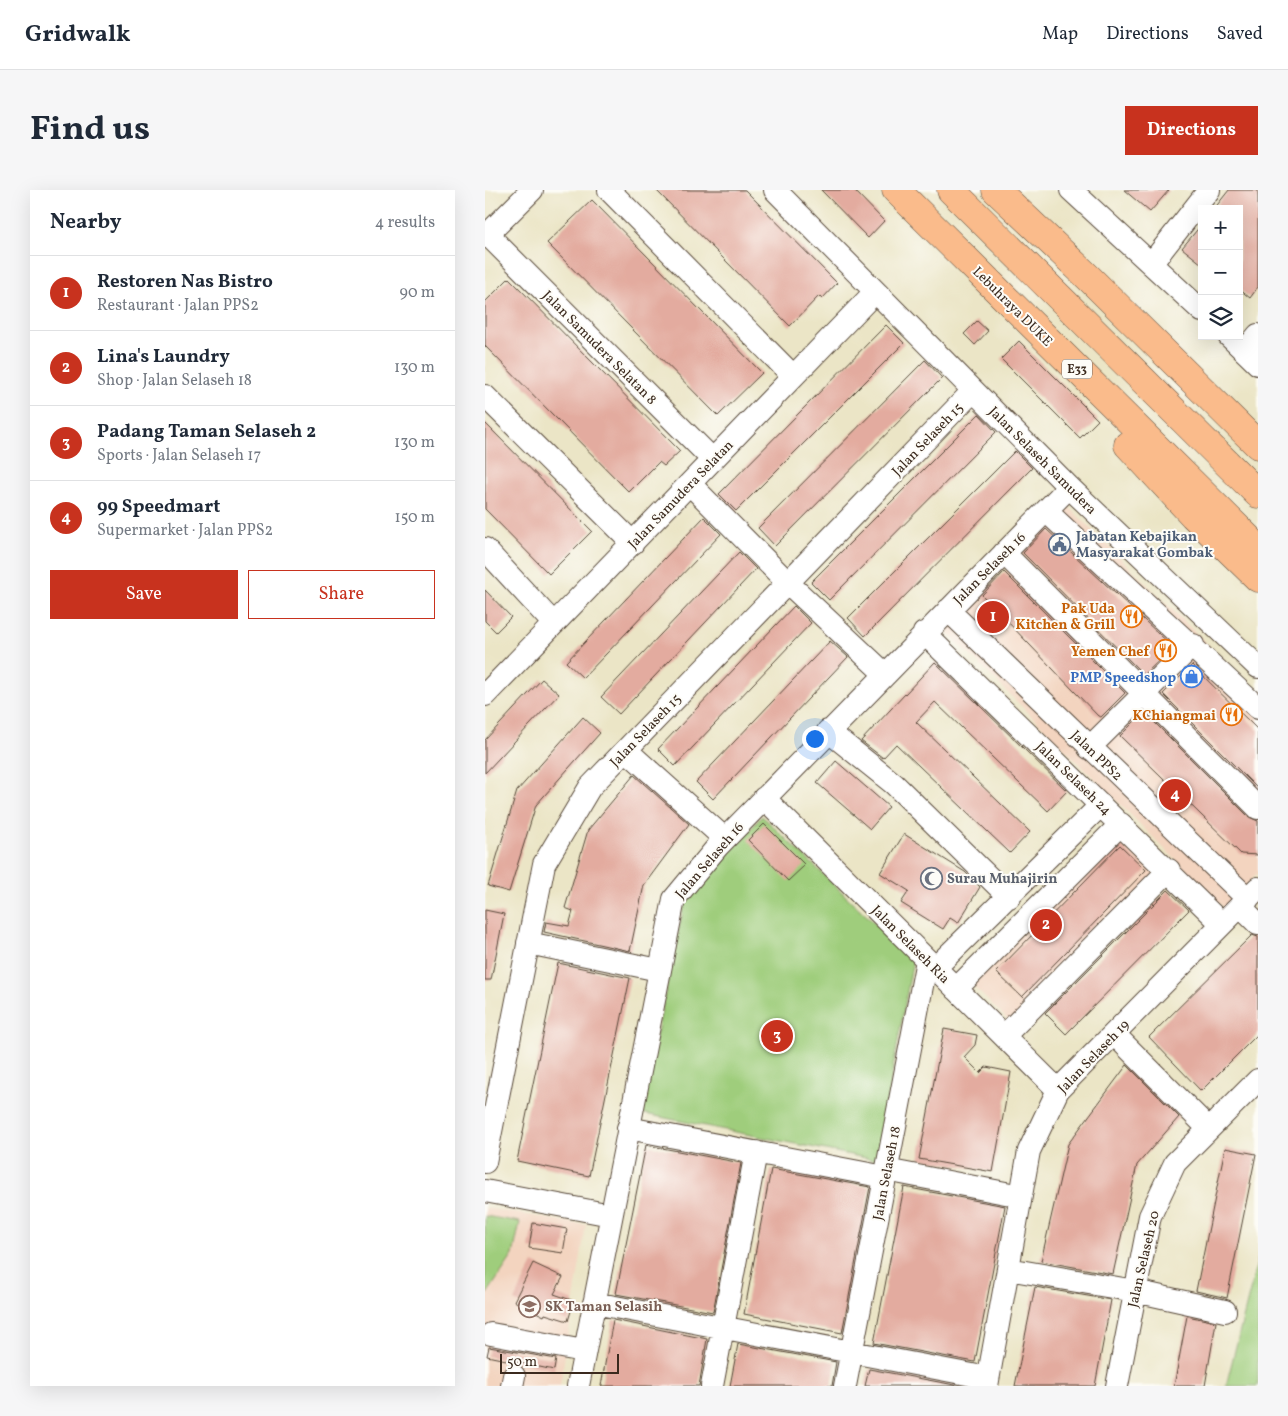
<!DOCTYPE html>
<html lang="en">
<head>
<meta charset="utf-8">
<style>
  :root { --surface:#fff; --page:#f6f6f7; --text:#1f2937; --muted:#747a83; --line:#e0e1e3; --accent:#c8321e }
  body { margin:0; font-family:Vollkorn,serif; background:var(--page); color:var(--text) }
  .controls { position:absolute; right:15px; top:15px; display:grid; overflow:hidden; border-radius:0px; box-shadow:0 5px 20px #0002 }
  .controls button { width:45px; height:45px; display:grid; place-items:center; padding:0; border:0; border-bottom:1px solid var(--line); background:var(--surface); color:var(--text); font:25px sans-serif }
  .scale { position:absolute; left:15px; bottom:12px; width:119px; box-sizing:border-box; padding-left:5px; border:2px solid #3b2a1e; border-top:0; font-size:14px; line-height:18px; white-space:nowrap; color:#3b2a1e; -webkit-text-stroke:4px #fdfcf7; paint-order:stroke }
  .you { position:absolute; left:329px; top:548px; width:18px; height:18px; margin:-12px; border:4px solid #fff; border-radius:50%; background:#1a73e8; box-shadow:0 0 0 8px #1a73e833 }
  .badge { display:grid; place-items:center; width:32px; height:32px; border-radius:50%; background:var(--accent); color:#fff; font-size:16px; font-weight:700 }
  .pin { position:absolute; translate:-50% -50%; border:2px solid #fff; box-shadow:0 1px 5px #0006 }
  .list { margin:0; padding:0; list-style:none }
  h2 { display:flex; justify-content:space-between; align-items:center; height:65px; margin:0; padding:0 20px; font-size:21px }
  h2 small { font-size:16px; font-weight:400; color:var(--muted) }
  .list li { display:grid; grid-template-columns:32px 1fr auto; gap:15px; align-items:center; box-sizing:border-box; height:75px; padding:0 20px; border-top:1px solid var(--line) }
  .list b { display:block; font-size:19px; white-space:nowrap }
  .list p { margin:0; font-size:16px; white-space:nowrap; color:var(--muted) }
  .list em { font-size:16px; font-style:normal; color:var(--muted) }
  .actions { display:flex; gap:10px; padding:15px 20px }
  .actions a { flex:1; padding:11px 0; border:1px solid var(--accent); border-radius:0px; text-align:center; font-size:18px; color:var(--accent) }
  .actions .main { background:var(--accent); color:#fff }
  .icon { flex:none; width:28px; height:28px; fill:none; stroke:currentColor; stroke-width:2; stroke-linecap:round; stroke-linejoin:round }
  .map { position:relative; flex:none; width:773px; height:1196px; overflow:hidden; border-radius:0px }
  header { display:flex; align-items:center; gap:30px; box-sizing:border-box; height:70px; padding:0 25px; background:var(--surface); border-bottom:1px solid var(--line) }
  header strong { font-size:24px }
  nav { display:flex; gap:28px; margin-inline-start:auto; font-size:18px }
  .intro { display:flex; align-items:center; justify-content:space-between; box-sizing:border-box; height:120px; padding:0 30px }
  h1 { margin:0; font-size:35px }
  .button { padding:12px 22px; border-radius:0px; background:var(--accent); color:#fff; font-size:18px; font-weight:700 }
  main { display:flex; gap:30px; padding:0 30px }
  aside { flex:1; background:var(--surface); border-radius:0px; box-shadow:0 5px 20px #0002 }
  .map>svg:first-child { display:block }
  .built { fill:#f3d4bf }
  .green { fill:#9fcd7b; stroke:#6d7c4c }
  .building { fill:#e3ab9f }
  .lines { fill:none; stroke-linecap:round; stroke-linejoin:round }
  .minor-casing { stroke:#554637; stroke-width:24 }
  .highway-casing { stroke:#554637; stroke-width:29 }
  .minor { stroke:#fff; stroke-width:22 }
  .highway { stroke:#fabb8b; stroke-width:28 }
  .labels { text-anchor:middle; stroke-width:4; stroke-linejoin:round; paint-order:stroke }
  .shield { fill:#fdfcf7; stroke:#75695f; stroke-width:1 }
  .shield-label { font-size:12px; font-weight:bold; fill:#3b2a1e }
  .street-label { font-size:14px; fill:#3b2a1e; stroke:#fdfcf7 }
  .service-label { font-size:14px; font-weight:bold; fill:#4e5e75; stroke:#fdfcf7; text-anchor:start }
  .food-label { font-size:14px; font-weight:bold; fill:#c56008; stroke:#fdfcf7; text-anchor:end }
  .shop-label { font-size:14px; font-weight:bold; fill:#366cbe; stroke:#fdfcf7; text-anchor:end }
  .worship-label { font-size:14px; font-weight:bold; fill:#5b616d; stroke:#fdfcf7; text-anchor:start }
  .education-label { font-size:14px; font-weight:bold; fill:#785e54; stroke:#fdfcf7; text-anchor:start }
</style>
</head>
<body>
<header>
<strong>Gridwalk</strong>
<nav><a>Map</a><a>Directions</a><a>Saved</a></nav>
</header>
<div class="intro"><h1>Find us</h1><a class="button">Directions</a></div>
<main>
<aside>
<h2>Nearby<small>4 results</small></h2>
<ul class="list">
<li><span class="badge">1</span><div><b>Restoren Nas Bistro</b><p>Restaurant · Jalan PPS2</p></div><em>90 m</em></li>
<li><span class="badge">2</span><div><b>Lina's Laundry</b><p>Shop · Jalan Selaseh 18</p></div><em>130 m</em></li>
<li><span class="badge">3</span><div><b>Padang Taman Selaseh 2</b><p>Sports · Jalan Selaseh 17</p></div><em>130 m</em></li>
<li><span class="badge">4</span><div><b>99 Speedmart</b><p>Supermarket · Jalan PPS2</p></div><em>150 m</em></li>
</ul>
<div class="actions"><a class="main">Save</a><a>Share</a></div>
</aside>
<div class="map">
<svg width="773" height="1196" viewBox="0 0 773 1196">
  <rect width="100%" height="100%" fill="#fdfcf7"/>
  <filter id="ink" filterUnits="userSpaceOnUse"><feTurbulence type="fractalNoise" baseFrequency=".02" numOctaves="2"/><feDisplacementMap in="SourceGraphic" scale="10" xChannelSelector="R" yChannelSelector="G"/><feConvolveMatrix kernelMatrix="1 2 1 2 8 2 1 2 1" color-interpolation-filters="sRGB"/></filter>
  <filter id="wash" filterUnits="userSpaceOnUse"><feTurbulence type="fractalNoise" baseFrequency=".0096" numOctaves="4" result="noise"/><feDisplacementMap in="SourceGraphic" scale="20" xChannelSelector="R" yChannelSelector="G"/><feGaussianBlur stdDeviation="1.12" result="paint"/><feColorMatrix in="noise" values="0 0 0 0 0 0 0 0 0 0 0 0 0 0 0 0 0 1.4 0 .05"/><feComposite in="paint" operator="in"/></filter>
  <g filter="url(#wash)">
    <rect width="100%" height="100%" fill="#ebe5c6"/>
    <!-- built -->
    <path class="built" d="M584,317L773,505V683L739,718L461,441Z
      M636,643L678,681L526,833L487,795Z
      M0,1018L101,1035L75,1196H0Z"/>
    <!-- green -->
    <path class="green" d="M277,626L428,770L391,970L155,923L199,715Z
      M0,1026L35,1032L28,1065L0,1107Z
      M773,1069V1196H741Z"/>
    <g id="blocks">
      <!-- building -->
      <path class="building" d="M171,0H260L352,93L337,109L334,106L305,136Z
        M336,0H369L399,31L383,48Z
        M639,0H684L665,22Z
        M744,0H773V97L765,108L754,99V19H729Z
        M107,10L277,183L233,226L62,53Z
        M717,34V74L697,58Z
        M24,88L195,261L179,276L174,272L144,302L0,156V112Z
        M492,131L503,141L490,155L479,144Z
        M401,135L419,153L251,321L234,304Z
        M534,151L613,230L595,248L516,169Z
        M440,170L457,188L290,356L273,338Z
        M494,224L511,242L344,410L326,392Z
        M0,233L107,341L64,384L0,319Z
        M530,261L547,278L380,446L363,428Z
        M219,327L236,344L98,488L81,472Z
        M561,339L688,457L659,485L538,363Z
        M254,362L271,379L134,524L116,507Z
        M519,382L640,503L616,527L613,526L497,405Z
        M0,400L26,427L11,442L0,431Z
        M309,416L326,433L190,576L173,559Z
        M345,451L363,467L228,609L211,592Z
        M450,472L582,601L563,621L450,512L431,532L545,642L525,663L411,554L398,568L376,551Z
        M707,475L773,540V599L678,504Z
        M57,489L74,504L0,583V550Z
        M659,522L764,627L773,631V665L756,664L635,546Z
        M98,527L115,543L51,615L24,702L3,696L32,601Z
        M351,571L404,617L385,639L332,593Z
        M149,585L204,634L159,695L145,761L59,742L61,732L84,736L88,721L80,718L103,640Z
        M279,634L320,675L303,691L263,650Z
        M419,644L480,682L495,697L473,733L465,728L458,739L416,713L424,701L395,683Z
        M635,655L661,680L537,807L511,782Z
        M683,700L704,720L581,844L560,823Z
        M0,720L19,724L6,790H0Z
        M767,745L773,747V844L716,901L664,847Z
        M73,773L145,788L104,986L32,971Z
        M459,839L492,845L490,855L479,867L495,883L501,877L526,882L508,982L434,969Z
        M642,875L694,927L652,975L628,1084L556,1071L583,954Z
        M161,955L256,973L228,1122L131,1104Z
        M740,958L771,964L742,1108L711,1101Z
        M286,979L385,997L357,1143L259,1124Z
        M419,997L520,1016L490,1172L389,1153Z
        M48,1033L82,1039L78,1063L44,1058Z
        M48,1073L78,1087L69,1104L89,1111L83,1131L60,1124L59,1126L29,1111Z
        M550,1097L626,1110L610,1196H530Z
        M702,1126L731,1132L720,1196H689Z
        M128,1130L222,1149L214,1196H116Z
        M253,1154L351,1172L347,1196H245Z
        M4,1157L71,1169L69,1180L2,1166Z
        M384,1179L475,1196H380Z"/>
    </g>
  </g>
  <g filter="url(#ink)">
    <use href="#blocks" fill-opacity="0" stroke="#554637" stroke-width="1"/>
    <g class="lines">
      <defs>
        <path id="minor" d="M124,0L308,186
          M290,0L584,297L773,477
          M586,0L717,121
          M2,44L228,270
          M0,47L47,0
          M666,74L724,0
          M744,146L773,174
          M760,161L773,145
          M0,206L148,353
          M205,294L303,393L400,484
          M561,321L773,518
          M0,359L69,434
          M519,363L773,618
          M463,420L763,709
          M439,443L737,734
          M0,505L390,102
          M343,541L409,594L524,707
          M604,558L708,455
          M141,560L240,649
          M279,608L573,900
          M755,716L773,734
          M43,753L174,780
          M450,778L616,615
          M471,799L636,634
          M629,844L724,939
          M519,846L684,680
          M143,938L400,987
          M0,972L59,674L105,597L488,201
          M401,980L536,1006
          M0,1001L126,1025
          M523,1079L650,1101L740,1121
          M109,1113L503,1188
          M6,1144L99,1161
          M27,1196L29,1186
          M93,1196L189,709L233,656L584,297
          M227,1196L271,962
          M360,1196L442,770
          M502,1196L544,961L573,900L773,698
          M632,1196L665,1026L690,973L773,890"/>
        <path id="highway" d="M411,0L773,358
          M466,0L773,304
          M511,0L603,87L773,255
          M643,255L708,325L773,388"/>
      </defs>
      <!-- minor casing -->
      <use href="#minor" class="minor-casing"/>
      <!-- highway casing -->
      <use href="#highway" class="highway-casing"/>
      <!-- minor -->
      <use href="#minor" class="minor"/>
      <!-- highway -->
      <use href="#highway" class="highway"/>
    </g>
  </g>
  <!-- icons -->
  <defs>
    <symbol id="civic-ring" viewBox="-11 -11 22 22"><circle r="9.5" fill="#fdfcf7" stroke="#5c6f8a" stroke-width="1.5"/><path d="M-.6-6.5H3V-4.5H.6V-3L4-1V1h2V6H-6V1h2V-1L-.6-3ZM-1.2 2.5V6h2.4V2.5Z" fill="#5c6f8a"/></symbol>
    <symbol id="restaurant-ring" viewBox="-11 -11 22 22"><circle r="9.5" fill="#fdfcf7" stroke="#e8710a" stroke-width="1.5"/><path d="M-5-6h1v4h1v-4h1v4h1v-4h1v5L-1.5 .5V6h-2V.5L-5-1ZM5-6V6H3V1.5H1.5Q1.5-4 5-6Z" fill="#e8710a"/></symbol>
    <symbol id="shop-ring" viewBox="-11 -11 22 22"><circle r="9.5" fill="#fdfcf7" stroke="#3f7fe0" stroke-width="1.5"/><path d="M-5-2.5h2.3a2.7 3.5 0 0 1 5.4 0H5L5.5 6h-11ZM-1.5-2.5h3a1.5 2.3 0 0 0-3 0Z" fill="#3f7fe0"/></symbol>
    <symbol id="mosque-ring" viewBox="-11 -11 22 22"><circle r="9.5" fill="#fdfcf7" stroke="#6b7280" stroke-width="1.5"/><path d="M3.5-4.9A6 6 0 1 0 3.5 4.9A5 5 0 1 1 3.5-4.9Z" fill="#6b7280"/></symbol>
    <symbol id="school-ring" viewBox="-11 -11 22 22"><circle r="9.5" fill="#fdfcf7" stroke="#8d6e63" stroke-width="1.5"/><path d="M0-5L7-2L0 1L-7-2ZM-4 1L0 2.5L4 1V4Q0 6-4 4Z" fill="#8d6e63"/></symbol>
  </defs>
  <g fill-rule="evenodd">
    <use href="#civic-ring" x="562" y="342" width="25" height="25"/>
    <use href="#restaurant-ring" x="634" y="414" width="25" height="25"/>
    <use href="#restaurant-ring" x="668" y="448" width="25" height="25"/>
    <use href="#shop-ring" x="694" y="474" width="25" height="25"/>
    <use href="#restaurant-ring" x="734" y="512" width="25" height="25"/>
    <use href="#mosque-ring" x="434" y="676" width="25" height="25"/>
    <use href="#school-ring" x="32" y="1104" width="25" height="25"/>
  </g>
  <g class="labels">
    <!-- shield labels -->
    <rect class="shield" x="577" y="169.5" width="30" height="19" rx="4"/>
    <g class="shield-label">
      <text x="592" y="183">E33</text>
    </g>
    <!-- street labels -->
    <g class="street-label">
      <text transform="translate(528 116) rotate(45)" y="5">Lebuhraya DUKE</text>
      <text transform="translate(115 157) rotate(45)" y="5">Jalan Samudera Selatan 8</text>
      <text transform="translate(442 249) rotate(-46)" y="5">Jalan Selaseh 15</text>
      <text transform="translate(558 270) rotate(45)" y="5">Jalan Selaseh Samudera</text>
      <text transform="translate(195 304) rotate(-46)" y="5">Jalan Samudera Selatan</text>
      <text transform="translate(504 378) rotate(-45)" y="5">Jalan Selaseh 16</text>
      <text transform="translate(160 540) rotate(-46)" y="5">Jalan Selaseh 15</text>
      <text transform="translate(612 565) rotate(44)" y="5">Jalan PPS2</text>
      <text transform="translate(589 588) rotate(44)" y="5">Jalan Selaseh 24</text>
      <text transform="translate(224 670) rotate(-49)" y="5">Jalan Selaseh 16</text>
      <text transform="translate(426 754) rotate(45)" y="5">Jalan Selaseh Ria</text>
      <text transform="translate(608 866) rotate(-46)" y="5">Jalan Selaseh 19</text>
      <text transform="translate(401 983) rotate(-79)" y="5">Jalan Selaseh 18</text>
      <text transform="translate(658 1069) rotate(-77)" y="5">Jalan Selaseh 20</text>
    </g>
    <!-- service labels -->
    <g class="service-label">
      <text x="591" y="351">Jabatan Kebajikan<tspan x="591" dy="16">Masyarakat Gombak</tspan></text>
    </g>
    <!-- food labels -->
    <g class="food-label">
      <text x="630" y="423">Pak Uda<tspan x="630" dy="16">Kitchen &amp; Grill</tspan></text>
      <text x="664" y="466">Yemen Chef</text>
      <text x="731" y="530">KChiangmai</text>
    </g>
    <!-- shop labels -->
    <g class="shop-label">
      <text x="691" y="492">PMP Speedshop</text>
    </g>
    <!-- worship labels -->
    <g class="worship-label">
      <text x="462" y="693">Surau Muhajirin</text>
    </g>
    <!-- education labels -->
    <g class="education-label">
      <text x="60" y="1121">SK Taman Selasih</text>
    </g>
  </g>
</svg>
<div class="controls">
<button>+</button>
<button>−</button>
<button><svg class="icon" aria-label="layers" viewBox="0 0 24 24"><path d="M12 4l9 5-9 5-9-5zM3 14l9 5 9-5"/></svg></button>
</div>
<div class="scale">50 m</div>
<div class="you"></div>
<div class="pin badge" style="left:508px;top:427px">1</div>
<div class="pin badge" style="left:561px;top:735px">2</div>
<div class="pin badge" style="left:292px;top:846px">3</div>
<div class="pin badge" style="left:690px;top:605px">4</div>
</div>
</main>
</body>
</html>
